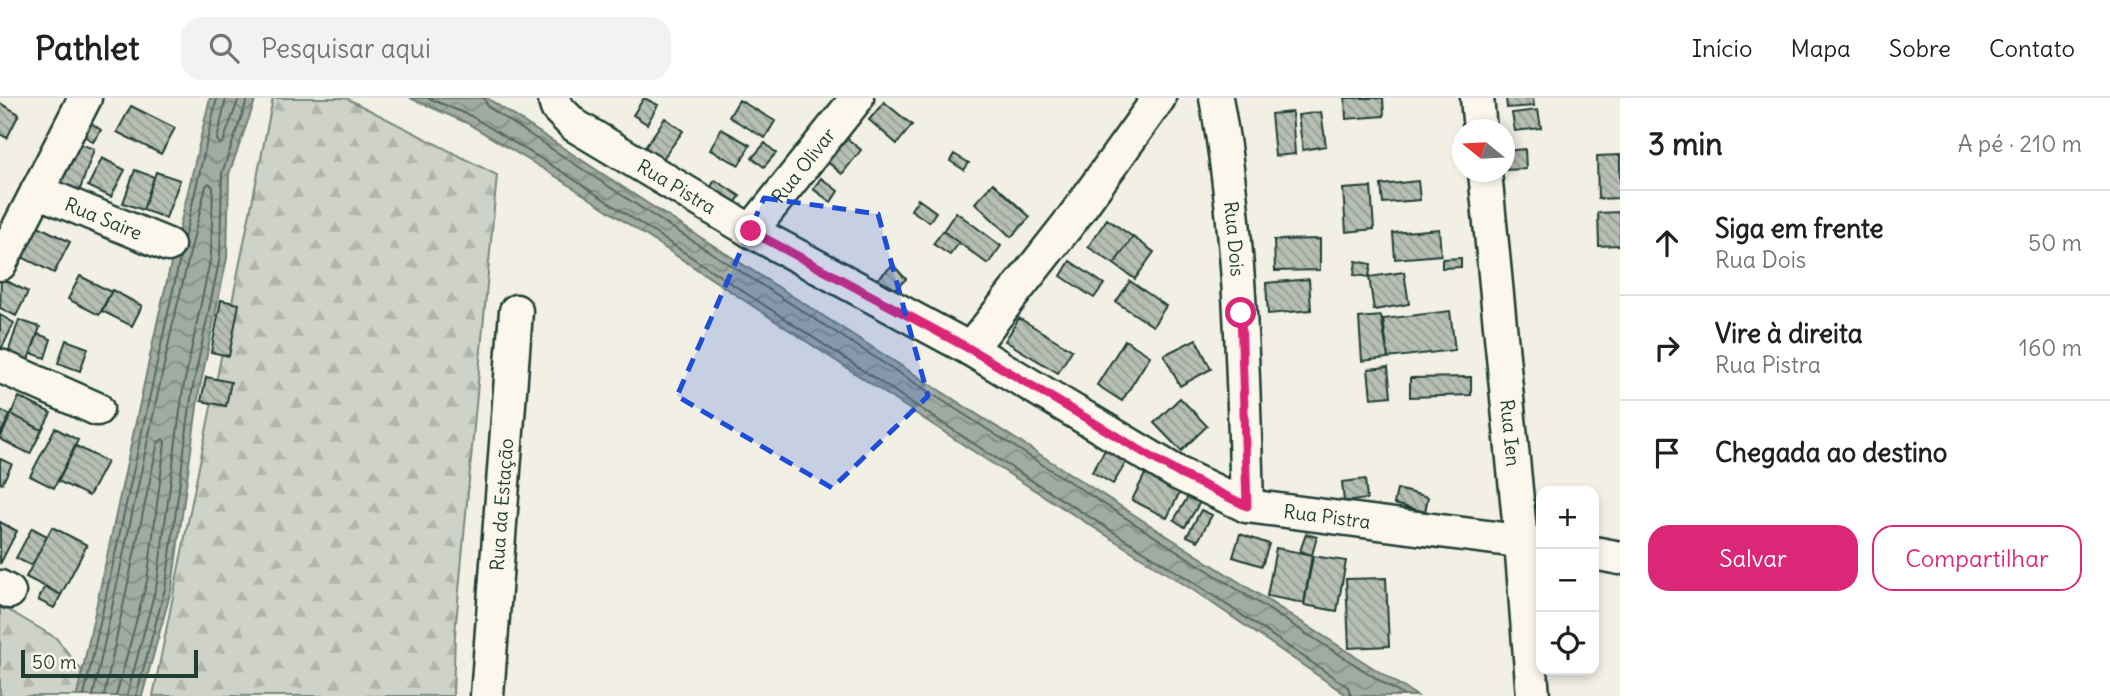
<!DOCTYPE html>
<html lang="pt">
<head>
<meta charset="utf-8">
<style>
  :root { --surface:#fff; --page:#f2f2f2; --text:#202124; --muted:#757577; --line:#e0e0e0; --accent:#db2777 }
  body { margin:0; font-family:Delius,sans-serif; background:var(--page); color:var(--text) }
  .controls { position:absolute; right:21px; bottom:21px; display:grid; overflow:hidden; border-radius:14px; box-shadow:0 4px 10px #0003 }
  .controls button { width:63px; height:63px; display:grid; place-items:center; padding:0; border:0; border-bottom:2px solid var(--line); background:var(--surface); color:var(--text); font:35px sans-serif }
  .compass { position:absolute; left:1452px; top:21px; width:63px; height:63px; border-radius:50%; background:var(--surface); box-shadow:0 4px 10px #0003; rotate:288deg }
  .scale { position:absolute; left:21px; bottom:18px; width:177px; box-sizing:border-box; padding-left:7px; border:4px solid #1f3d34; border-top:0; font-size:19px; line-height:24px; white-space:nowrap; color:#1f3d34; -webkit-text-stroke:5px #fbf7ec; paint-order:stroke }
  .stop { position:absolute; width:21px; height:21px; margin:-16px; border:5px solid #db2777; border-radius:50%; background:#fff }
  .stop.end { background:#db2777; border-color:#fff; box-shadow:0 2px 7px #0008 }
  .list { margin:0; padding:0; list-style:none }
  h2 { display:flex; justify-content:space-between; align-items:center; height:91px; margin:0; padding:0 28px; font-size:30px }
  h2 small { font-size:23px; font-weight:400; color:var(--muted) }
  .list li { display:grid; grid-template-columns:46px 1fr auto; gap:21px; align-items:center; box-sizing:border-box; height:105px; padding:0 28px; border-top:2px solid var(--line) }
  .list b { display:block; font-size:26px; white-space:nowrap }
  .list p { margin:0; font-size:23px; white-space:nowrap; color:var(--muted) }
  .list em { font-size:23px; font-style:normal; color:var(--muted) }
  .actions { display:flex; gap:14px; padding:21px 28px }
  .actions a { flex:1; padding:16px 0; border:2px solid var(--accent); border-radius:21px; text-align:center; font-size:24px; color:var(--accent) }
  .actions .main { background:var(--accent); color:#fff }
  .icon { flex:none; width:38px; height:38px; fill:none; stroke:currentColor; stroke-width:2; stroke-linecap:round; stroke-linejoin:round }
  .map { position:relative; flex:none; width:1620px; height:598px; overflow:hidden }
  header { display:flex; align-items:center; gap:42px; box-sizing:border-box; height:98px; padding:0 35px; background:var(--surface); border-bottom:2px solid var(--line) }
  header strong { font-size:33px }
  nav { display:flex; gap:38px; margin-inline-start:auto; font-size:24px }
  .search { width:490px; height:63px; background:var(--page); display:flex; align-items:center; gap:18px; box-sizing:border-box; padding:0 24px; border-radius:21px; color:var(--muted); font-size:26px }
  main { display:flex }
  aside { flex:1; background:var(--surface) }
  .map>svg:first-child { display:block }
  .forest { fill:url(#forest-firs); stroke:#77887e; stroke-width:2 }
  .water { fill:url(#water-waves); stroke:#6e7f75; stroke-width:2 }
  .lines { fill:none; stroke-linecap:round; stroke-linejoin:round }
  .shore { stroke:#536960; stroke-width:2 }
  .building { fill:url(#building-back-hatch); stroke:#1f3d34; stroke-width:2 }
  .minor-casing { stroke:#1f3d34; stroke-width:37 }
  .minor { stroke:#fbf7ec; stroke-width:32 }
  .route { stroke:#db2777; stroke-width:9 }
  .marked { fill:#1d4ed8; fill-opacity:0.2; stroke:#1d4ed8; stroke-width:5; stroke-dasharray:14 9; stroke-linejoin:round }
  .labels { text-anchor:middle; stroke-width:5; stroke-linejoin:round; paint-order:stroke }
  .street-label { font-size:19px; fill:#1f3d34; stroke:#fbf7ec }
</style>
</head>
<body>
<header>
<strong>Pathlet</strong>
<div class="search"><svg class="icon" aria-label="search" viewBox="0 0 24 24"><circle cx="10" cy="10" r="6"/><path d="M15 15l6 6"/></svg>Pesquisar aqui</div>
<nav><a>Início</a><a>Mapa</a><a>Sobre</a><a>Contato</a></nav>
</header>
<main>
<div class="map">
<svg width="1620" height="598" viewBox="0 0 1620 598">
  <defs>
    <pattern id="forest-firs" width="22" height="20" patternUnits="userSpaceOnUse" patternTransform="scale(1.75)"><rect width="22" height="20" fill="#cfd2c8"/><path d="M5 1l3.5 6h-7zM16 11l3.5 6h-7z" fill="#b1b5ac"/></pattern>
    <pattern id="water-waves" width="16" height="10" patternUnits="userSpaceOnUse" patternTransform="scale(1.75)"><rect width="16" height="10" fill="#a2aba1"/><path d="M0 5q4-4 8 0t8 0" fill="none" stroke="#838c84"/></pattern>
    <pattern id="building-back-hatch" width="6" height="6" patternUnits="userSpaceOnUse" patternTransform="scale(1.75)"><rect width="6" height="6" fill="#b7beb3"/><path d="M-1 5l2 2M0 0l6 6M5-1l2 2" fill="none" stroke="#949c92"/></pattern>
  </defs>
  <rect width="100%" height="100%" fill="#f2f0e5"/>
  <filter id="ink" filterUnits="userSpaceOnUse"><feTurbulence type="fractalNoise" baseFrequency=".0143" numOctaves="2"/><feDisplacementMap in="SourceGraphic" scale="14" xChannelSelector="R" yChannelSelector="G"/><feConvolveMatrix kernelMatrix="1 2 1 2 8 2 1 2 1" color-interpolation-filters="sRGB"/></filter>
  <g filter="url(#ink)">
    <!-- forest -->
    <path class="forest" d="M273,0H346L497,77L455,536L453,598H153Z
      M0,507L56,540L82,573L77,598H0Z"/>
    <!-- water -->
    <path class="water" d="M210,0H256L229,76L227,160L199,294L172,489L142,598H77L158,221Z
      M410,0H487L650,107L1417,598H1348L1193,492L982,359L560,81L467,25Z"/>
    <g class="lines">
      <!-- shore -->
      <path class="shore" d="M226,0L217,42L220,46L223,44L239,0
        M428,0L471,18L564,75L985,353L1196,486L1348,589L1351,598
        M484,0L488,9L646,113L1404,598
        M184,141L217,0
        M84,598L180,160
        M93,598L173,225L206,88L209,85L213,89L211,158L183,291L157,485L127,598
        M104,598L158,344L163,341L165,345L147,483L116,598
        M136,598L166,487L192,293L220,159L222,75L248,0"/>
    </g>
    <!-- building -->
    <path class="building" d="M644,0L658,7L647,26L633,17Z
      M1345,0H1383L1384,18L1346,21Z
      M1506,0H1533L1534,8L1507,10Z
      M739,2L775,23L765,40L729,19Z
      M884,4L912,27L897,46L869,22Z
      M0,5L19,16L7,40L0,36Z
      M131,8L175,30L161,56L117,34Z
      M1538,12L1541,30L1515,33L1512,15Z
      M1292,14L1295,56L1275,58L1271,16Z
      M1321,14L1326,48L1303,52L1298,17Z
      M82,19L101,32L93,44L74,30Z
      M665,20L683,33L659,66L642,54Z
      M721,31L750,47L739,67L710,52Z
      M843,37L861,52L842,76L824,61Z
      M66,41L94,51L78,97L50,87Z
      M765,45L776,55L764,69L752,60Z
      M1525,51L1526,71L1504,72V53Z
      M954,56L969,65L964,72L950,63Z
      M1620,57V100L1598,101L1597,58Z
      M102,60L125,72L111,99L88,88Z
      M135,72L154,79L143,112L123,105Z
      M156,74L180,82L166,120L143,112Z
      M821,80L838,93L831,104L813,91Z
      M715,82L740,98L730,113L706,97Z
      M1418,83L1420,102L1383,105L1381,87Z
      M993,85L1030,119L1011,139L975,105Z
      M1371,89L1374,131L1346,134L1343,91Z
      M918,101L936,114L929,124L911,112Z
      M956,114L1001,148L988,166L943,133Z
      M1620,114V147L1599,148L1598,115Z
      M1107,121L1133,139L1114,166L1088,149Z
      M34,126L70,144L54,175L18,157Z
      M1439,131L1441,157L1395,161L1393,135Z
      M943,133L959,145L950,157L933,146Z
      M1133,139L1154,154L1135,181L1114,166Z
      M1320,141V172L1275,173L1274,142Z
      M1461,160V169L1442,170V161Z
      M1070,163L1104,186L1094,200L1061,178Z
      M1356,163L1371,166L1369,179L1354,177Z
      M893,167L906,181L889,197L875,183Z
      M1404,174L1409,206L1374,212L1369,179Z
      M80,178L111,194L99,217L68,201Z
      M1,180L28,194L16,218L0,210Z
      M1309,181L1311,212L1268,216L1266,185Z
      M1130,183L1166,208L1153,228L1116,204Z
      M112,192L142,208L132,228L102,213Z
      M221,202L239,206L229,258L211,254Z
      M1450,213L1455,252L1388,260L1383,221Z
      M0,217L14,225L2,250L0,249Z
      M1381,218L1388,260L1362,263L1359,220Z
      M1019,220L1072,252L1058,275L1005,243Z
      M19,222L40,229L28,262L8,255Z
      M38,236L51,241L45,260L31,255Z
      M1196,241L1211,271L1180,288L1164,257Z
      M66,242L88,250L80,273L58,265Z
      M1125,242L1150,258L1122,303L1097,287Z
      M1388,269L1391,298L1371,300L1368,271Z
      M206,279L231,284L226,308L201,303Z
      M1471,279V297L1410,299V280Z
      M19,299L51,315L42,332L11,316Z
      M1180,300L1207,328L1181,353L1154,325Z
      M0,312L10,317L0,337Z
      M11,316L42,332L30,356L0,341Z
      M55,330L78,342L54,390L30,378Z
      M76,348L107,364L89,398L58,383Z
      M1106,350L1127,363L1113,386L1092,374Z
      M0,361L12,366L2,386L0,385Z
      M1145,376L1180,394L1167,420L1132,402Z
      M1365,381L1367,401L1344,404L1342,384Z
      M1397,391L1428,399L1425,414L1394,406Z
      M1189,397L1200,404L1185,429L1174,422Z
      M1201,412L1212,417L1198,443L1187,438Z
      M0,424L17,433L0,466Z
      M52,429L87,447L61,497L26,479Z
      M32,430L47,438L32,468L16,460Z
      M1240,436L1269,446L1262,468L1233,459Z
      M1306,436L1317,439L1312,457L1300,453Z
      M1276,450L1312,457L1304,505L1267,498Z
      M1313,458L1346,463L1337,513L1304,507Z
      M1386,480L1389,548L1349,550L1346,481Z
      M45,488L61,497L54,510L38,502Z"/>
    <g class="lines">
      <defs>
        <g id="minor">
          <path id="s1" d="M554,0L557,10L574,27L751,133L970,251L1179,376L1247,408L1541,446"/>
          <path id="s2" d="M1216,0C1241,135 1243,272 1247,408"/>
          <path d="M1477,0L1480,32"/>
          <path id="s3" d="M1485,74L1521,443L1533,598"/>
          <path id="s4" d="M37,93L168,147"/>
          <path id="s5" d="M751,133L857,0"/>
          <path d="M0,166L85,0"/>
          <path d="M970,251L1073,120L1159,0"/>
          <path d="M0,268L97,311"/>
          <path d="M1594,455L1620,460"/>
          <path d="M0,489L9,494"/>
          <path id="s6" d="M487,598L516,213"/>
        </g>
      </defs>
      <!-- minor casing -->
      <use href="#minor" class="minor-casing"/>
      <!-- minor -->
      <use href="#minor" class="minor"/>
    </g>
  </g>
  <g class="lines" filter="url(#ink)">
    <!-- route -->
    <path class="route" d="M751,133L970,251L1180,376L1247,408L1241,215"/>
  </g>
  <!-- marked area -->
  <path class="marked" d="M764,100L878,116L928,298L832,390L677,298Z"/>
  <g class="labels">
    <!-- street labels -->
    <g class="street-label">
      <text dy="7" stroke="none"><textPath href="#s5" startOffset="84">Rua Olivar</textPath></text>
      <text dy="7" stroke="none"><textPath href="#s1" startOffset="154">Rua Pistra</textPath></text>
      <text dy="7" stroke="none"><textPath href="#s4" startOffset="72">Rua Saire</textPath></text>
      <text dy="7" stroke="none"><textPath href="#s2" startOffset="142">Rua Dois</textPath></text>
      <text dy="7" stroke="none"><textPath href="#s3" startOffset="262">Rua Ien</textPath></text>
      <text dy="7" stroke="none"><textPath href="#s6" startOffset="192">Rua da Estação</textPath></text>
      <text dy="7" stroke="none"><textPath href="#s1" startOffset="889">Rua Pistra</textPath></text>
    </g>
  </g>
</svg>
<div class="controls">
<button>+</button>
<button>−</button>
<button><svg class="icon" aria-label="locate" viewBox="0 0 24 24"><circle cx="12" cy="12" r="6"/><path d="M12 2v4M12 18v4M2 12h4M18 12h4"/></svg></button>
</div>
<svg class="compass" viewBox="-18 -18 36 36"><path d="M0-13l5 13h-10z" fill="#e53935"/><path d="M0 13l5-13h-10z" fill="#757577"/></svg>
<div class="scale">50 m</div>
<div class="stop" style="left:1241px;top:215px"></div>
<div class="stop end" style="left:751px;top:133px"></div>
</div>
<aside>
<h2>3 min<small>A pé · 210 m</small></h2>
<ul class="list">
<li><svg class="icon" aria-label="ahead" viewBox="0 0 24 24"><path d="M12 20V5M6 11l6-6 6 6"/></svg><div><b>Siga em frente</b><p>Rua Dois</p></div><em>50 m</em></li>
<li><svg class="icon" aria-label="right" viewBox="0 0 24 24"><path d="M7 20v-9h11M14 6l5 5-5 5"/></svg><div><b>Vire à direita</b><p>Rua Pistra</p></div><em>160 m</em></li>
<li><svg class="icon" aria-label="arrive" viewBox="0 0 24 24"><path d="M6 21V4h12l-3 4 3 4H6"/></svg><div><b>Chegada ao destino</b></div></li>
</ul>
<div class="actions"><a class="main">Salvar</a><a>Compartilhar</a></div>
</aside>
</main>
</body>
</html>
